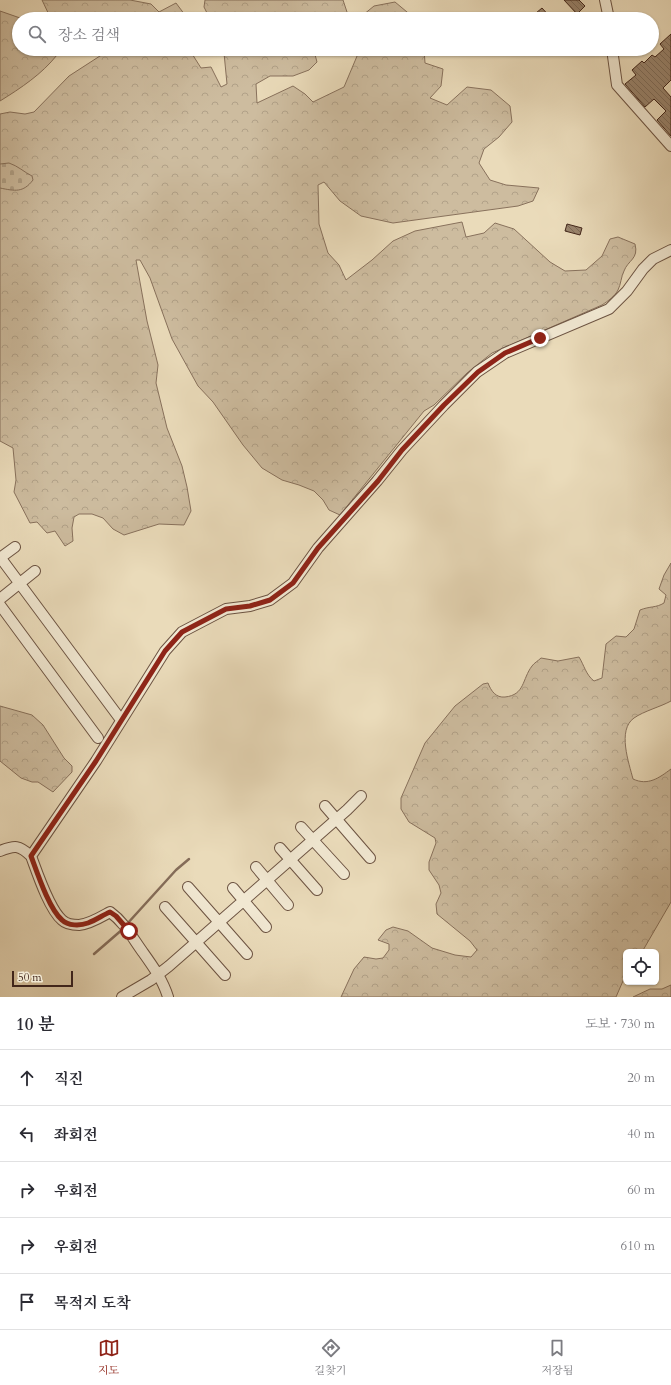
<!DOCTYPE html>
<html lang="ko">
<head>
<meta charset="utf-8">
<style>
  :root { --surface:#fff; --page:#f2f2f3; --text:#2b2b33; --muted:#7c7c81; --line:#e1e1e2; --accent:#8f2418 }
  body { margin:0; font-family:Cardo,"Noto Serif KR",serif; background:var(--page); color:var(--text) }
  .controls { position:absolute; right:12px; bottom:12px; display:grid; overflow:hidden; border-radius:6px; box-shadow:0 1px 3px #0004 }
  .controls button { width:36px; height:36px; display:grid; place-items:center; padding:0; border:0; border-bottom:1px solid var(--line); background:var(--surface); color:var(--text); font:20px sans-serif }
  .scale { position:absolute; left:12px; bottom:10px; width:61px; box-sizing:border-box; padding-left:4px; border:2px solid #42261a; border-top:0; font-size:11px; line-height:14px; white-space:nowrap; color:#42261a; -webkit-text-stroke:3px #f1e8d2; paint-order:stroke }
  .stop { position:absolute; width:12px; height:12px; margin:-9px; border:3px solid #8f2418; border-radius:50%; background:#fff }
  .stop.end { background:#8f2418; border-color:#fff; box-shadow:0 1px 4px #0008 }
  .list { margin:0; padding:0; list-style:none }
  h2 { display:flex; justify-content:space-between; align-items:center; height:52px; margin:0; padding:0 16px; font-size:17px }
  h2 small { font-size:13px; font-weight:400; color:var(--muted) }
  .list li { display:grid; grid-template-columns:26px 1fr auto; gap:12px; align-items:center; box-sizing:border-box; height:56px; padding:0 16px; border-top:1px solid var(--line) }
  .list b { display:block; font-size:15px; white-space:nowrap }
  .list em { font-size:13px; font-style:normal; color:var(--muted) }
  .icon { flex:none; width:22px; height:22px; fill:none; stroke:currentColor; stroke-width:2; stroke-linecap:round; stroke-linejoin:round }
  .map { position:relative; flex:none; width:671px; height:997px; overflow:hidden }
  .search { position:absolute; background:var(--surface); box-shadow:0 1px 3px #0004; left:12px; right:12px; top:12px; height:44px; display:flex; align-items:center; gap:10px; box-sizing:border-box; padding:0 14px; border-radius:22px; color:var(--muted); font-size:15px }
  .sheet { height:332px; background:var(--surface) }
  nav { display:flex; justify-content:space-around; align-items:center; box-sizing:border-box; height:56px; border-top:1px solid var(--line); background:var(--surface); font-size:11px; color:var(--muted) }
  nav a { display:grid; justify-items:center; gap:2px }
  nav .on { color:var(--accent) }
  .map>svg:first-child { display:block }
  .forest { fill:url(#forest-crowns); stroke:#88715c }
  .cemetery { fill:url(#cemetery-stones); stroke:#88715c }
  .lines { fill:none; stroke-linecap:round; stroke-linejoin:round }
  .stream { stroke:#856d5a; stroke-width:2.5 }
  .building { fill:url(#building-back-hatch); stroke:#42261a }
  .minor-casing { stroke:#6c5342; stroke-width:12 }
  .minor { stroke:#f1e8d2; stroke-width:10 }
  .route { stroke:#8f2418; stroke-width:5 }
</style>
</head>
<body>
<div class="map">
<svg width="671" height="997" viewBox="0 0 671 997">
  <defs>
    <pattern id="forest-crowns" width="20" height="18" patternUnits="userSpaceOnUse"><rect width="20" height="18" fill="#cdbc9f"/><path d="M2 6a3 3 0 1 1 6 0M12 15a3 3 0 1 1 6 0" fill="none" stroke="#b1a188"/></pattern>
    <pattern id="cemetery-stones" width="16" height="16" patternUnits="userSpaceOnUse"><rect width="16" height="16" fill="#cdbc9f"/><path d="M2 7V4a2 2 0 0 1 4 0v3zM10 15v-3a2 2 0 0 1 4 0v3z" fill="#b1a188"/></pattern>
    <pattern id="building-back-hatch" width="6" height="6" patternUnits="userSpaceOnUse"><rect width="6" height="6" fill="#99846d"/><path d="M-1 5l2 2M0 0l6 6M5-1l2 2" fill="none" stroke="#7e6c59"/></pattern>
  </defs>
  <rect width="100%" height="100%" fill="#eadbba"/>
  <filter id="stains"><feTurbulence type="fractalNoise" baseFrequency=".005" numOctaves="4"/><feColorMatrix values="0 0 0 0 .2 0 0 0 0 .09 0 0 0 0 .02 0 0 0 .5 -.17"/></filter>
  <radialGradient id="worn" r=".72"><stop offset=".6" stop-color="#630" stop-opacity="0"/><stop offset="1" stop-color="#630" stop-opacity=".3"/></radialGradient>
  <!-- forest -->
  <path class="forest" d="M42,0H130L151,4L159,12L176,3L188,19H51Z
    M205,0H343L347,12L346,19H210L204,7Z
    M395,2L413,17L414,19H363V15L374,6Z
    M0,11L23,19H19V49H54L57,55C42,74 21,88 0,101Z
    M105,49H189L201,68L211,67L221,87L227,84L224,53L223,49H315L314,51L317,62L309,70L293,76H270L256,84L257,103L293,86L305,94L313,102L344,87L360,49H424L425,63L443,69L441,86L430,98L447,105L467,87L491,90L510,106L512,122L499,137L484,149L479,163L490,180L506,185L539,188L533,201L518,206L393,223L361,216L340,201L324,182L318,185L319,224L328,253L339,265L346,280L372,260L393,241L415,231L462,222L466,237L484,233L495,223L514,229L550,262L565,271L586,270L602,256L610,239L618,237L635,244C639,259 628,260 624,271C621,277 621,284 618,290C615,296 608,301 602,305L492,353L467,373L434,405L424,411L340,515L329,510L323,500L314,491L299,485L282,480L262,468L243,445L213,402L198,386L172,339L150,278L140,260H136L147,321L158,365L156,383L167,428L182,466L187,487L191,511L184,525L159,524L124,535L113,529L103,518L92,514H79L74,517L72,528L73,541L65,546L55,531L47,533L37,522L30,523L14,492L16,480L13,448L0,441V114L10,112L25,114L34,112L69,76L103,54Z
    M671,563V701C660,707 644,711 634,718C617,730 629,763 633,779C648,786 659,778 671,769V902L642,952H626V974L616,997H341L354,969L364,957L376,959L383,958L389,950V944L378,940L386,930L393,927L408,931L432,948L455,955L471,957L477,950L470,941L437,914L436,904L441,893L439,885L429,870V862L436,843L435,838L409,822L401,809V798L425,743L455,706L483,684L488,683C491,691 496,698 505,697C525,695 522,679 532,666C534,663 538,661 541,658L558,661L579,657C584,665 586,675 594,681L602,678L606,644L616,636L626,637L634,629L640,610C650,606 656,608 664,603L666,595L659,589L664,575Z
    M0,706L32,715L43,725L64,758L72,766V772L53,792L38,782H32L21,778L0,761Z
    M671,985V997H633L650,989H662Z"/>
  <!-- cemetery -->
  <path class="cemetery" d="M9,163C18,166 24,172 32,176L33,180C23,193 15,191 0,188V164Z"/>
  <g class="lines">
    <!-- stream -->
    <path class="stream" d="M127,924L176,870L189,859
      M94,954L124,928"/>
  </g>
  <!-- building -->
  <path class="building" d="M564,0H579L585,6L577,14Z
    M542,8L552,19H541L536,13Z
    M671,34V80L663,88L671,97V136L657,120L666,111L654,99L645,107L625,84L636,75L632,70L642,61L644,63L652,55L655,57L664,49L660,44Z
    M567,224L582,228L580,235L565,231Z"/>
  <g class="lines">
    <defs>
      <path id="minor" d="M605,0L609,19
        M612,49L617,85L671,146
        M0,557L121,720
        M0,558L15,547
        M0,599L35,571
        M0,605L98,738
        M325,806L370,858
        M301,827L344,874
        M280,848L317,890
        M0,851C15,845 19,845 31,856
        M256,867L288,905
        M188,887L247,954
        M233,888L266,927
        M165,907L225,975
        M122,997L151,980L169,966L347,810L361,796
        M168,997C163,980 152,965 142,951C132,937 124,922 110,912C101,917 90,924 79,925C73,925 66,924 62,920C49,909 37,872 31,856L96,761L165,651L182,632L226,609L250,606L270,600L293,583L318,548L377,481L402,450L444,405L477,372L505,353L609,309L627,291L643,269L653,259L671,250"/>
    </defs>
    <!-- minor casing -->
    <use href="#minor" class="minor-casing"/>
    <!-- minor -->
    <use href="#minor" class="minor"/>
  </g>
  <g class="lines">
    <!-- route -->
    <path class="route" d="M129,931L116,916L110,912C103,915 96,920 88,923C80,926 68,926 62,920C49,909 37,872 31,856L96,761L165,651L182,632L226,609L250,606L270,600L293,583L318,548L378,481L402,450L444,405L478,372L505,353L540,338"/>
  </g>
  <rect width="100%" height="100%" filter="url(#stains)"/>
  <rect width="100%" height="100%" fill="url(#worn)"/>
</svg>
<div class="controls">
<button><svg class="icon" aria-label="locate" viewBox="0 0 24 24"><circle cx="12" cy="12" r="6"/><path d="M12 2v4M12 18v4M2 12h4M18 12h4"/></svg></button>
</div>
<div class="scale">50 m</div>
<div class="stop" style="left:129px;top:931px"></div>
<div class="stop end" style="left:540px;top:338px"></div>
<div class="search"><svg class="icon" aria-label="search" viewBox="0 0 24 24"><circle cx="10" cy="10" r="6"/><path d="M15 15l6 6"/></svg>장소 검색</div>
</div>
<section class="sheet">
<h2>10 분<small>도보 · 730 m</small></h2>
<ul class="list">
<li><svg class="icon" aria-label="ahead" viewBox="0 0 24 24"><path d="M12 20V5M6 11l6-6 6 6"/></svg><div><b>직진</b></div><em>20 m</em></li>
<li><svg class="icon" aria-label="left" viewBox="0 0 24 24"><path d="M17 20v-9H6M10 6l-5 5 5 5"/></svg><div><b>좌회전</b></div><em>40 m</em></li>
<li><svg class="icon" aria-label="right" viewBox="0 0 24 24"><path d="M7 20v-9h11M14 6l5 5-5 5"/></svg><div><b>우회전</b></div><em>60 m</em></li>
<li><svg class="icon" aria-label="right" viewBox="0 0 24 24"><path d="M7 20v-9h11M14 6l5 5-5 5"/></svg><div><b>우회전</b></div><em>610 m</em></li>
<li><svg class="icon" aria-label="arrive" viewBox="0 0 24 24"><path d="M6 21V4h12l-3 4 3 4H6"/></svg><div><b>목적지 도착</b></div></li>
</ul>
</section>
<nav>
<a class="on"><svg class="icon" aria-label="map" viewBox="0 0 24 24"><path d="M3 6l6-2 6 2 6-2v14l-6 2-6-2-6 2zM9 4v14M15 6v14"/></svg>지도</a>
<a><svg class="icon" aria-label="directions" viewBox="0 0 24 24"><path d="M12 3l9 9-9 9-9-9zM9 14v-3h6M13 9l2 2-2 2"/></svg>길찾기</a>
<a><svg class="icon" aria-label="saved" viewBox="0 0 24 24"><path d="M7 4h10v16l-5-4-5 4z"/></svg>저장됨</a>
</nav>
</body>
</html>
